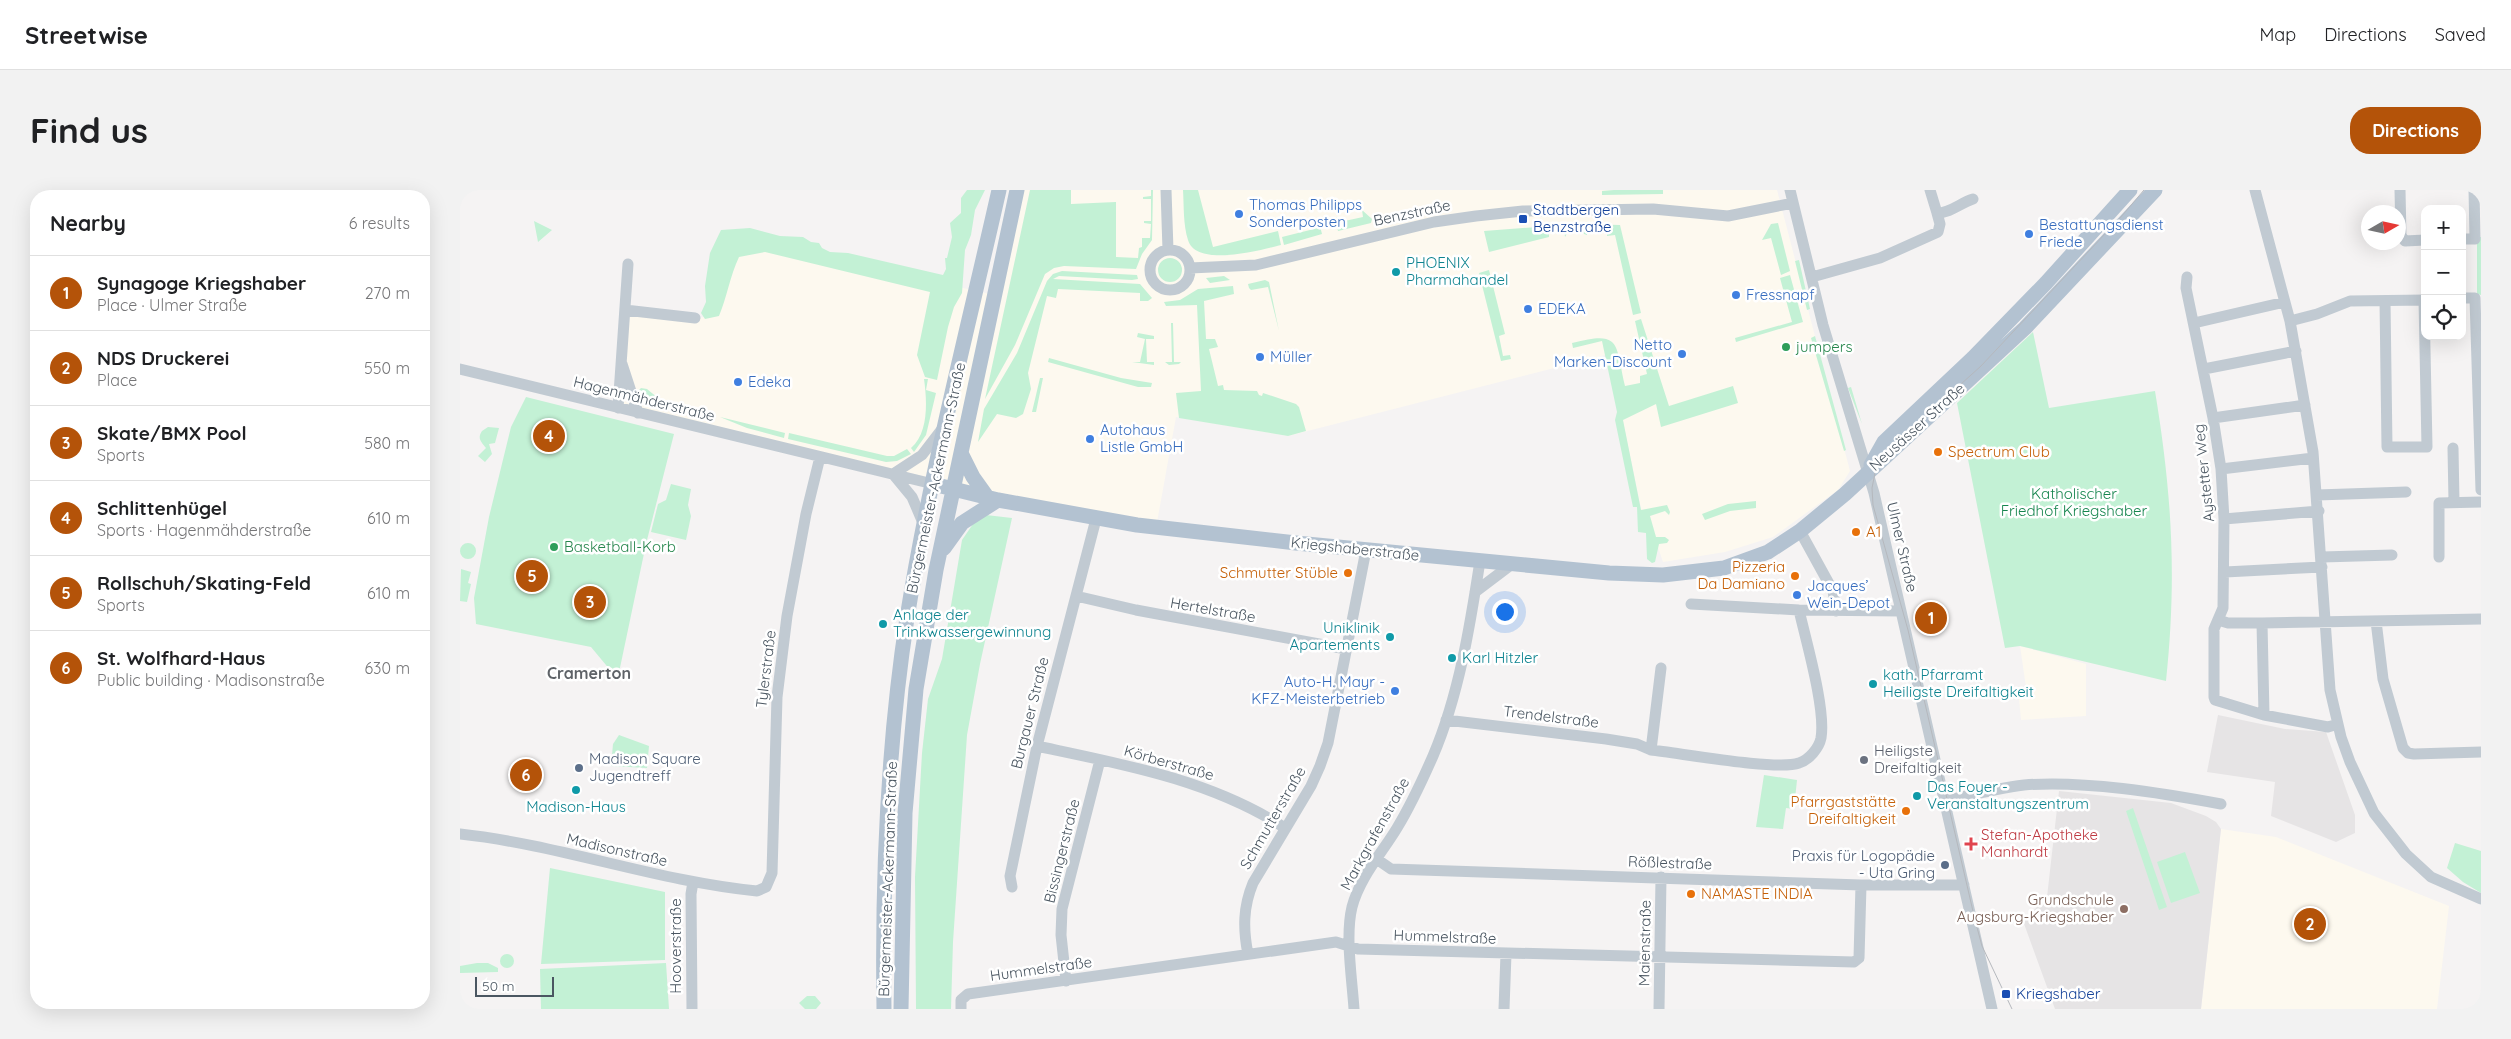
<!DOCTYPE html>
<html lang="en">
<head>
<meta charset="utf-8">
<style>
  :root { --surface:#fff; --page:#f2f2f2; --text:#202124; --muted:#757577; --line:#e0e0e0; --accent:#b45309 }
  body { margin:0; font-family:Quicksand,sans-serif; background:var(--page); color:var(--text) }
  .controls { position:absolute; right:15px; top:15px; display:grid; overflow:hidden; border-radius:10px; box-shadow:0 5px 20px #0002 }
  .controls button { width:45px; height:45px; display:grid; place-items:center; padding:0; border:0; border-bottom:1px solid var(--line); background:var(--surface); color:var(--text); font:25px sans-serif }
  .compass { position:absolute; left:1901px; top:15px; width:45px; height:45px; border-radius:50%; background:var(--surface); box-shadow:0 5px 20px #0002; rotate:81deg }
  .scale { position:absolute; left:15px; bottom:12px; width:79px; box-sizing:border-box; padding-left:5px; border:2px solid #4a5661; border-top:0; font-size:14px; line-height:18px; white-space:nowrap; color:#4a5661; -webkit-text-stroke:4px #fff; paint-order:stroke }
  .you { position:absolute; left:1044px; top:421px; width:18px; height:18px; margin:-12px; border:4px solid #fff; border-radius:50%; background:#1a73e8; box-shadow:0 0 0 8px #1a73e833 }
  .badge { display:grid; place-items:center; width:32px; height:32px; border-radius:50%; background:var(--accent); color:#fff; font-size:16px; font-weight:700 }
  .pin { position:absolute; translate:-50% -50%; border:2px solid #fff; box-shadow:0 1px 5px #0006 }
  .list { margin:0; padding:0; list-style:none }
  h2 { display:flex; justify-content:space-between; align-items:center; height:65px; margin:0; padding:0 20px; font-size:21px }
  h2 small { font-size:16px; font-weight:400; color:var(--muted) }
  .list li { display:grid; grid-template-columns:32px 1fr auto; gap:15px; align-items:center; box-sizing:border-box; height:75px; padding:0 20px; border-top:1px solid var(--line) }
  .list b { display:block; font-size:19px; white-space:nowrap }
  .list p { margin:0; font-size:16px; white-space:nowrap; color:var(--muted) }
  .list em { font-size:16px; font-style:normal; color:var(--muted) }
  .icon { flex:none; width:28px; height:28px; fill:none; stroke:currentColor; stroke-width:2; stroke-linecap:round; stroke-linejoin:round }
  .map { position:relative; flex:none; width:2021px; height:819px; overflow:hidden; border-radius:20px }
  header { display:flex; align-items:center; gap:30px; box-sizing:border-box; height:70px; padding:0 25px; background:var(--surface); border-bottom:1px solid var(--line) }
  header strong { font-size:24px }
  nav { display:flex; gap:28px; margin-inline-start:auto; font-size:18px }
  .intro { display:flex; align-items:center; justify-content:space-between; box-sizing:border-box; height:120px; padding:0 30px }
  h1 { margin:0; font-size:35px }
  .button { padding:12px 22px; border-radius:20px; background:var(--accent); color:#fff; font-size:18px; font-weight:700 }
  main { display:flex; gap:30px; padding:0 30px }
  aside { flex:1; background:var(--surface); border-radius:20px; box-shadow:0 5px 20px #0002 }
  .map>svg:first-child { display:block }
  .commercial { fill:#fdf9ef }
  .education { fill:#e6e4e5 }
  .green { fill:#c3f1d5 }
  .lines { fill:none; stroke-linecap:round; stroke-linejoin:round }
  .minor { stroke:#c1cad2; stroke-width:11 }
  .major { stroke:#b3c2d1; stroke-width:15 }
  .tram { stroke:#b5b8bd; stroke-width:1 }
  .shop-dot { fill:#3f7fe0; stroke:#fff; stroke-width:2 }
  .transit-dot { fill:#1a4fb4; stroke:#fff; stroke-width:2 }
  .culture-dot { fill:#0f9aa8; stroke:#fff; stroke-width:2 }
  .leisure-dot { fill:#2e9e5b; stroke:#fff; stroke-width:2 }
  .food-dot { fill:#e8710a; stroke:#fff; stroke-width:2 }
  .worship-dot { fill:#6b7280; stroke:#fff; stroke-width:2 }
  .service-dot { fill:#5c6f8a; stroke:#fff; stroke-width:2 }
  .health-dot { fill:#e0444e; stroke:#fff; stroke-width:2 }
  .education-dot { fill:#8d6e63; stroke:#fff; stroke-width:2 }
  .labels { text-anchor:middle; stroke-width:5; stroke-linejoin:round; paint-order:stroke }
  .shop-label { font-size:15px; fill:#366cbe; stroke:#fff; text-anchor:start }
  .transit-label { font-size:15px; fill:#164399; stroke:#fff; text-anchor:start }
  .street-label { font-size:15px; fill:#4a5661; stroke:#fff }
  .culture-label { font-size:15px; fill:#0d838f; stroke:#fff; text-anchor:start }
  .leisure-label { font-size:15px; fill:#27864d; stroke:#fff; text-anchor:start }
  .food-label { font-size:15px; fill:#c56008; stroke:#fff; text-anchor:start }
  .park-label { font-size:15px; fill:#17864f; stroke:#fff }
  .worship-label { font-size:15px; fill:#5b616d; stroke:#fff; text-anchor:start }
  .service-label { font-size:15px; fill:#4e5e75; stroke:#fff; text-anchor:start }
  .health-label { font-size:15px; fill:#be3a42; stroke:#fff; text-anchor:start }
  .education-label { font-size:15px; fill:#785e54; stroke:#fff; text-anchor:end }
  .neighbourhood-label { font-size:16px; font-weight:bold; fill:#5f6368; stroke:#fff }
</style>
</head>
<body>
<header>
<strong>Streetwise</strong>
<nav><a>Map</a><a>Directions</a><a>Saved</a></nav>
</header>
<div class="intro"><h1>Find us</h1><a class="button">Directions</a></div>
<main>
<aside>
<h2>Nearby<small>6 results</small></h2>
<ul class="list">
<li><span class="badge">1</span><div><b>Synagoge Kriegshaber</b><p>Place · Ulmer Straße</p></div><em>270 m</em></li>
<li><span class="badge">2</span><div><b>NDS Druckerei</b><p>Place</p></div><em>550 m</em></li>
<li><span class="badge">3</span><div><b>Skate/BMX Pool</b><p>Sports</p></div><em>580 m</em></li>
<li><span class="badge">4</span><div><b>Schlittenhügel</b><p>Sports · Hagenmähderstraße</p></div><em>610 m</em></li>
<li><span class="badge">5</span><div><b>Rollschuh/Skating-Feld</b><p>Sports</p></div><em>610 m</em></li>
<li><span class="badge">6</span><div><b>St. Wolfhard-Haus</b><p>Public building · Madisonstraße</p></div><em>630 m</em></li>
</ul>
</aside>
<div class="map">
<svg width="2021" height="819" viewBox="0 0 2021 819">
  <rect width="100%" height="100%" fill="#f5f3f3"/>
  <!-- commercial -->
  <path class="commercial" d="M557,0H1317L1390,281L1378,300L1313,347L1265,362L1203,372L1197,354L1183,328L1149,164L828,246L716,227L696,338L158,218L165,120L235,128L247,127L262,43L534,105Z
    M1560,456L1626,474V526L1561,530L1558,498L1566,497Z
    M1761,639L1816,647L1989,716L1977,819H1741Z"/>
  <!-- education -->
  <path class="education" d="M1758,525L1825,539L1866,542L1895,625V643L1876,652L1811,626L1815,592L1747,582Z
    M1599,601L1711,613L1746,626L1756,632L1761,639L1741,819H1595L1563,731L1587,707Z"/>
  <!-- green -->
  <path class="green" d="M507,0H525L515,20L511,45L505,60L502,103L494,117L488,137L477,190L465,187L457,165L470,102L305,62L279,67C270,86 267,107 259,126L245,129L241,123L246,112L245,96L250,63L261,40L290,38L320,46L343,47L351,52L359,53L362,58L370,62L388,63L483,85L486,79L485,68H487L492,47L490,33L501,23V8Z
    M570,0H611V14L656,12V67L678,68L679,58L682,57V48H690L691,34L684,33V31H691V9H683V7L691,6V0H693L692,50L682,64L676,79L604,76L594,78L585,84L555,155L525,209Z
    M723,0H738L753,57L818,41L821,55C802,60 736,78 728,50C723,35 724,16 723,0Z
    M1154,0H1203V4L1142,5V1Z
    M902,20L912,29L911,33L878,41L875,28L878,27L880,32L903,27Z
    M74,31L92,40L78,52Z
    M857,32H859L862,44L824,55L822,47L858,38Z
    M1318,33L1330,81L1321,85L1311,48L1302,50L1311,34Z
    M1121,34L1160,35L1181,123L1173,125L1155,45L1147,46V38H1127V45L1124,44Z
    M1104,35L1106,36L1108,42L1105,47L1104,39L1089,42V47L1029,62L1024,41Z
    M2017,47H2021V105L2017,104Z
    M698 80a12 12 0 1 1 24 0a12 12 0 1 1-24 0Z
    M1339,70L1350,119L1347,120L1335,71Z
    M1029,80L1045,144L1039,146L1043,166L1050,165L1051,169L1041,171L1019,83Z
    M602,81L677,85L678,89L672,90L599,86L593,89L680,94L692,108L688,111H680V103L598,99L596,108L587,106L568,183L571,199L563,224L556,228L537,224L518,252L524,219L557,163L587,91L593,84Z
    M1330,85L1343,132L1276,152L1275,148L1332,132L1320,88Z
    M764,86L770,90L750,93L746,88Z
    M805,90L809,92L819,141L808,97L791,100L789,98L788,94Z
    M773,96L774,104L744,111L746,149H755L758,157L749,159L758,196L763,195L764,200L797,201L799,205L802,206L803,203L836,214L839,217L846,241L828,246L719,228L716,203L741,201L737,115L706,116L704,112L720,110L738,99Z
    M1181,129L1209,216L1273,196L1278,213L1201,237L1196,214L1163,230L1181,320L1207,315L1210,322L1209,325L1205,321L1190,326L1196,347H1205L1209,350L1207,353L1199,354L1195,372L1192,373L1187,369L1186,343L1178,342L1177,317H1173L1155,230L1157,222L1142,151L1113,158L1112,153C1162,140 1155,153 1165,196L1180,193V186L1187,184L1175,131Z
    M711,133H713L714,172H721L719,174L709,175L705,172H712Z
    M1573,142L1589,218L1695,201C1712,304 1717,387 1706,491L1560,456L1545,458L1497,213Z
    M678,143L694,146V149H686L687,172H694V175L672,172H680L685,149L677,147Z
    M1355,146L1386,260L1384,261L1351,148Z
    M589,168L661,188L692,193L691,197H678L588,172Z
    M580,188H583L576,222H572Z
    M464,189H468L466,200L476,203L466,245L454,262L451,258C469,243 467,210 464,189Z
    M1391,197L1402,234L1388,198Z
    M181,198L187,199L204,213L182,208V202L179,200Z
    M66,207L214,244L186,354L157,492L151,481L131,457L16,434L14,408L29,327L51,237Z
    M260,227L325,243L324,248L287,238Z
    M28,237L39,238L35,253L29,254L32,264L25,272L18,266L26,258C21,252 17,248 22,241Z
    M329,243L427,266H434L447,259L451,264L437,271L426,272L328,249Z
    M211,294L231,299L228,315L231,326L226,350L191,342L198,314L206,310Z
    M1296,311V318L1270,321L1245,330L1242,324L1268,314Z
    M526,325L552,328L520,474L507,545L493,752L491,819H456L455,687L462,563L468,509L482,469L502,350L513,334Z
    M0 361a8 8 0 1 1 16 0a8 8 0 1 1-16 0Z
    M1,379L11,382L8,393L11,394L7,412L0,411Z
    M159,545L189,556L187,578L151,576L153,554Z
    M1304,585L1337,590L1334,619L1326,618L1323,639L1296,637Z
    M1673,618L1707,717L1699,720L1666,621Z
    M1995,653L2021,661V703L2003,692L1987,678Z
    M1725,662L1740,703L1711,713L1697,672Z
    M90,678L205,702V770L81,774Z
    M40 771a7 7 0 1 1 14 0a7 7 0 1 1-14 0Z
    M17,773H28L38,778V782L0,783V776Z
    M206,773L209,819H81L80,779Z
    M347,806H355L361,813L356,819H345L339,813Z"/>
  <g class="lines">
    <!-- minor -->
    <path class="minor" d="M706,0L708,60
      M1330,0L1363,135L1414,303L1532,819
      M1470,0L1477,23
      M1795,0L1830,131L1853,262L1870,500L1881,547L1890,572L1914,623L1946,664L1971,687L2021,709
      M1940,0L1941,46L1945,51L1965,50
      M2002,49H2015L2014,0
      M690 80a20 20 0 1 1 40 0a20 20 0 1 1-40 0Z
      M730,78L796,75L974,32L1016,26L1063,21L1193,19L1268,26L1333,13
      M1352,87L1420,68L1478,42L1480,34L1477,23C1491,23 1500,13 1513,9
      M1727,87L1726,98L1753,228L1761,279L1764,329L1763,418L1754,439V507L1755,510L1804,525L1868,537L1878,534
      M2002,108H2015L2021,300
      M1925,111L1927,257H1967L1964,110
      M165,120L235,128
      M1830,131L1857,124L1890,111L1965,110
      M1734,133L1825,112
      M162,174L178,223
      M0,179L473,294
      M1744,179L1836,161
      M158,218L168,74
      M1753,228L1845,215
      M1993,258L1994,312
      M1761,279L1853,268
      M433,284L462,265L482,239
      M433,284L452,307L464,335
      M1857,305L1946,302
      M1764,329L1859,321
      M1340,341L1373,401L1376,421
      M1862,367L1932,365
      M1979,367V313L2021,312
      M1765,382L1862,377
      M1015,402L1052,374
      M616,406L676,420L886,459
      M1231,414L1339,420L1441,421
      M1758,430L1768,433H1802L2021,429
      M1916,431L1923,489L1943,558L1948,563L1954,564L2021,562
      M1802,433L1804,525
      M986,530L1146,549L1177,554L1191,560C1220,563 1317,581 1339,573C1349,570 1359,558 1361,548C1366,519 1346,451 1339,420
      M577,556C662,574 751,590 825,638
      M1191,560L1201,478
      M1485,611C1511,605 1538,598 1564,595C1623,590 1702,603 1761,614
      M0,644C101,655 196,691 297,701L306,697L312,683L317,507L327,426L346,324L360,267
      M918,670L931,679L1401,695H1504
      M552,697L550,686L577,556L636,329
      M788,764C783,739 783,717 793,693L851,596L860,576L868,553L906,360
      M606,791L601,745L602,719L640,570
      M232,819L231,704L233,692
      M501,819V810L508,804L876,752L898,759L1394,772L1399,768L1401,695
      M894,819C892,788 885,746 892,717C900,687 922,663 937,638C951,615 962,591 973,566C999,505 1010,436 1020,371
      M1044,819L1046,764
      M1199,819L1201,687"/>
    <!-- major -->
    <path class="major" d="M501,263L513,287L528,308
      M1411,275L1424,252L1513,168L1586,93L1670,0
      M473,294L538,310L677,335L836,353L1149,383L1203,385L1264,378L1308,362L1340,341L1385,304L1565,138L1695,0
      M484,358L502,333L538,310
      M424,819C422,688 427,558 447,428C470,284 507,142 539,0
      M441,819L445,623L456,499L476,380L557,0"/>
    <!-- tram -->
    <path class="tram" d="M1552,819L1522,756L1515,730L1448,440L1413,315L1412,298L1415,283L1418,273L1429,259L1521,176L1661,27L1684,0"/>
  </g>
  <!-- markers -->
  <g class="shop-dot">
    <circle cx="779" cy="24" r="5"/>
    <circle cx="1569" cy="44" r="5"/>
    <circle cx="1276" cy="105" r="5"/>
    <circle cx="1068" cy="119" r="5"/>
    <circle cx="1222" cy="164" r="5"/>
    <circle cx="800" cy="167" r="5"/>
    <circle cx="278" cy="192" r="5"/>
    <circle cx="630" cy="249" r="5"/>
    <circle cx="1337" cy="405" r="5"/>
    <circle cx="935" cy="501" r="5"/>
  </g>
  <g class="transit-dot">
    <rect x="1058" y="24" width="10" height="10" rx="2.5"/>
    <rect x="1541" y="799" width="10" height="10" rx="2.5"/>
  </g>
  <g class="culture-dot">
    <circle cx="936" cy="82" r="5"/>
    <circle cx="423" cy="434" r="5"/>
    <circle cx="930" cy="447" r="5"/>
    <circle cx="992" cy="468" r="5"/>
    <circle cx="1413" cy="494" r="5"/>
    <circle cx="116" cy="600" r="5"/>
    <circle cx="1457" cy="606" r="5"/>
  </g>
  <g class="leisure-dot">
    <circle cx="1326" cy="157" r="5"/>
    <circle cx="94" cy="357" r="5"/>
  </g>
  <g class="food-dot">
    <circle cx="1478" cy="262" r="5"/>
    <circle cx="1396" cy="342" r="5"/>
    <circle cx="888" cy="383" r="5"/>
    <circle cx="1335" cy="386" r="5"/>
    <circle cx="1446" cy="621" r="5"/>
    <circle cx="1231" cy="704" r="5"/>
  </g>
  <circle class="worship-dot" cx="1404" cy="570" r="5"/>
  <g class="service-dot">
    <circle cx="119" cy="578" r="5"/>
    <circle cx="1485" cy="675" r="5"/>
  </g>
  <path class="health-dot" d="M1508.5 646.5h5v5h5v5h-5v5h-5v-5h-5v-5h5z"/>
  <circle class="education-dot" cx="1664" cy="719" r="5"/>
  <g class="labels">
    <!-- shop labels -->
    <g class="shop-label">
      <text x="789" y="20">Thomas Philipps<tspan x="789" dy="17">Sonderposten</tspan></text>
      <text x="1579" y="40">Bestattungsdienst<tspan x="1579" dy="17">Friede</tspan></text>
      <text x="1286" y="110">Fressnapf</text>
      <text x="1078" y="124">EDEKA</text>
      <text x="1212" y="160" text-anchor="end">Netto<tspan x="1212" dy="17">Marken-Discount</tspan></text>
      <text x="810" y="172">Müller</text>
      <text x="288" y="197">Edeka</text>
      <text x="640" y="245">Autohaus<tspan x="640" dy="17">Listle GmbH</tspan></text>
      <text x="1347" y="401">Jacques’<tspan x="1347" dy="17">Wein-Depot</tspan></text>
      <text x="925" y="497" text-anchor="end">Auto-H. Mayr -<tspan x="925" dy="17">KFZ-Meisterbetrieb</tspan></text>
    </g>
    <!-- transit labels -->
    <g class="transit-label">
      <text x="1073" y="25">Stadtbergen<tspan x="1073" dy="17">Benzstraße</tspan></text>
      <text x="1556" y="809">Kriegshaber</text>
    </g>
    <!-- street labels -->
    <g class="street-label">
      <text transform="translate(952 23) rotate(-12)" y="5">Benzstraße</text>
      <text transform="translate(184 209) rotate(14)" y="5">Hagenmähderstraße</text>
      <text transform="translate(1457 237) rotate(-42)" y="5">Neusässer Straße</text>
      <text transform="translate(1744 283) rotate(-96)" y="5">Aystetter Weg</text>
      <text transform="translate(476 288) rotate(-78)" y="5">Bürgermeister-Ackermann-Straße</text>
      <text transform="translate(1442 357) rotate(77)" y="5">Ulmer Straße</text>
      <text transform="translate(895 359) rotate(6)" y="5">Kriegshaberstraße</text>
      <text transform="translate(753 420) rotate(10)" y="5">Hertelstraße</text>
      <text transform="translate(306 479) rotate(-83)" y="5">Tylerstraße</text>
      <text transform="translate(570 523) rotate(-76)" y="5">Burgauer Straße</text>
      <text transform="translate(1091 527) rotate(7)" y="5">Trendelstraße</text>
      <text transform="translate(709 573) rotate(16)" y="5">Körberstraße</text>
      <text transform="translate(813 628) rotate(-60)" y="5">Schmutterstraße</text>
      <text transform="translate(915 644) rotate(-61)" y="5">Markgrafenstraße</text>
      <text transform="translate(157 660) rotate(13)" y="5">Madisonstraße</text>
      <text transform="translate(602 661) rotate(-76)" y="5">Bissingerstraße</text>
      <text transform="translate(1210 673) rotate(2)" y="5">Rößlestraße</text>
      <text transform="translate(428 689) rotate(-88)" y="5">Bürgermeister-Ackermann-Straße</text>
      <text transform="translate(985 747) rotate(2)" y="5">Hummelstraße</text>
      <text transform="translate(1185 753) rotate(-89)" y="5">Maienstraße</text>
      <text transform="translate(216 756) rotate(-90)" y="5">Hooverstraße</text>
      <text transform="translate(581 779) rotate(-8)" y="5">Hummelstraße</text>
    </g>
    <!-- culture labels -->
    <g class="culture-label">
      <text x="946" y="78">PHOENIX<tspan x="946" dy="17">Pharmahandel</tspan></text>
      <text x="433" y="430">Anlage der<tspan x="433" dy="17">Trinkwassergewinnung</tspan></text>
      <text x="920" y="443" text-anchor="end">Uniklinik<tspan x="920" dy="17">Apartements</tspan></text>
      <text x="1002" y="473">Karl Hitzler</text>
      <text x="1423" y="490">kath. Pfarramt<tspan x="1423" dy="17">Heiligste Dreifaltigkeit</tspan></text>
      <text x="1467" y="602">Das Foyer -<tspan x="1467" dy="17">Veranstaltungszentrum</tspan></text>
      <text x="116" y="622" text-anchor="middle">Madison-Haus</text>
    </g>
    <!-- leisure labels -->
    <g class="leisure-label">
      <text x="1336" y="162">jumpers</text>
      <text x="104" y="362">Basketball-Korb</text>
    </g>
    <!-- food labels -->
    <g class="food-label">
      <text x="1488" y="267">Spectrum Club</text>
      <text x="1406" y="347">A1</text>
      <text x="1325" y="382" text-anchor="end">Pizzeria<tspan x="1325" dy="17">Da Damiano</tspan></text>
      <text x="878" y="388" text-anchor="end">Schmutter Stüble</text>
      <text x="1436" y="617" text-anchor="end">Pfarrgaststätte<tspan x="1436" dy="17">Dreifaltigkeit</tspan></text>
      <text x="1241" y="709">NAMASTE INDIA</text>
    </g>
    <!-- park labels -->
    <g class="park-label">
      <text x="1614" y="309">Katholischer<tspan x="1614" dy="17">Friedhof Kriegshaber</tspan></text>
    </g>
    <!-- worship labels -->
    <g class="worship-label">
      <text x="1414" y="566">Heiligste<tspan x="1414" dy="17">Dreifaltigkeit</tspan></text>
    </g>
    <!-- service labels -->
    <g class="service-label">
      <text x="129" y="574">Madison Square<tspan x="129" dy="17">Jugendtreff</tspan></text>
      <text x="1475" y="671" text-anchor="end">Praxis für Logopädie<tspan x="1475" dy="17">- Uta Gring</tspan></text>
    </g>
    <!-- health labels -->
    <g class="health-label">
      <text x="1521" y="650">Stefan-Apotheke<tspan x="1521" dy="17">Manhardt</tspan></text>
    </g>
    <!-- education labels -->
    <g class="education-label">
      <text x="1654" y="715">Grundschule<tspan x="1654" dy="17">Augsburg-Kriegshaber</tspan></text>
    </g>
    <!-- neighbourhood labels -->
    <g class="neighbourhood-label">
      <text x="129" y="489">Cramerton</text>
    </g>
  </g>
</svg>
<div class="controls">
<button>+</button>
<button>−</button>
<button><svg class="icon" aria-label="locate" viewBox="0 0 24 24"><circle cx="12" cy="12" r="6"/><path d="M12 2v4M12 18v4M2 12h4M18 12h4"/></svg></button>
</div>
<svg class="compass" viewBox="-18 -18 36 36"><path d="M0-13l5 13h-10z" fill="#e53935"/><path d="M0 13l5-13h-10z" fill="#757577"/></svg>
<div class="scale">50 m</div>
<div class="you"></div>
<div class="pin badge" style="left:1471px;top:428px">1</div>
<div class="pin badge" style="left:1850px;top:734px">2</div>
<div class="pin badge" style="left:130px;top:412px">3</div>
<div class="pin badge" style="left:89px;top:246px">4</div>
<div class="pin badge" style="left:72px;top:386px">5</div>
<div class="pin badge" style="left:66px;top:585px">6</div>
</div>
</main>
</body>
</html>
